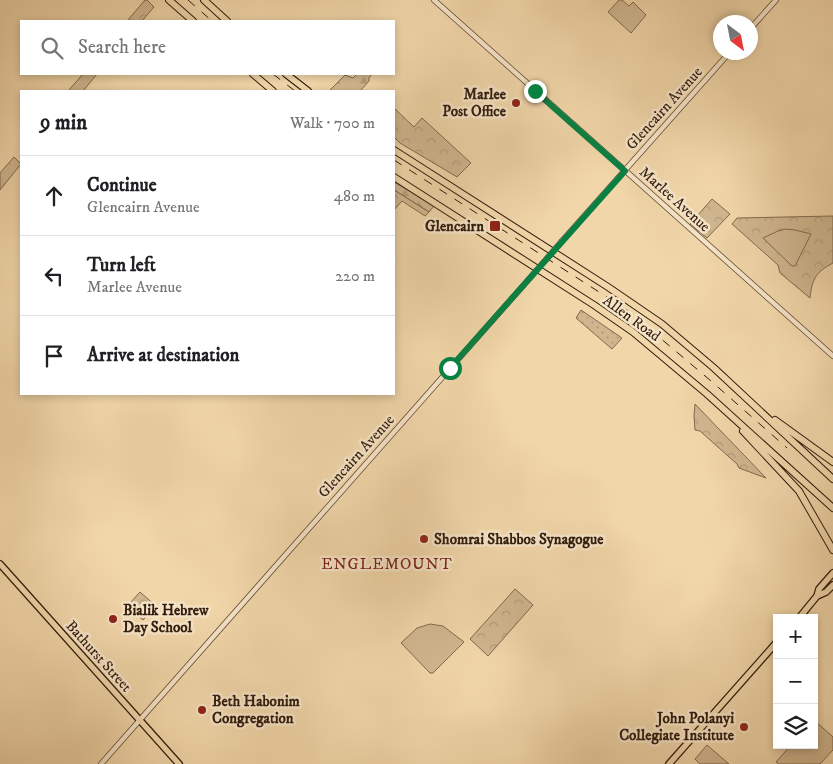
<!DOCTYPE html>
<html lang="en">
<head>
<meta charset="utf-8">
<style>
  :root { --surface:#fff; --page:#f6f6f6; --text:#202124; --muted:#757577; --line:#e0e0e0 }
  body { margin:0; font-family:"IM FELL DW Pica",serif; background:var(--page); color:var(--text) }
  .controls { position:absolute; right:15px; bottom:15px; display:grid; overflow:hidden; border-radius:0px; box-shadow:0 2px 8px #0003 }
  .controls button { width:45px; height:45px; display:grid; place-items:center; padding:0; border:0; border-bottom:1px solid var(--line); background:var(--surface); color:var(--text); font:25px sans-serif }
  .compass { position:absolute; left:713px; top:15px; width:45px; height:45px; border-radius:50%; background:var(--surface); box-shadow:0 2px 8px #0003; rotate:148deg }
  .stop { position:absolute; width:15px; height:15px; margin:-11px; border:4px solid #0b8043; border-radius:50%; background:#fff }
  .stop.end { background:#0b8043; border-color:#fff; box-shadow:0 1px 5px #0008 }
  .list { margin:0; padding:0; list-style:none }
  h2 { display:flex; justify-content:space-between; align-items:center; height:65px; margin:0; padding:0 20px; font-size:21px }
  h2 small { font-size:16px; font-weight:400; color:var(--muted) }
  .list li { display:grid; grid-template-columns:32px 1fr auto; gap:15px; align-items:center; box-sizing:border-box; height:80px; padding:0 20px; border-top:1px solid var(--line) }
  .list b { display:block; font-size:19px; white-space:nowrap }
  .list p { margin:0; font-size:16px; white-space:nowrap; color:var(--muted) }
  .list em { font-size:16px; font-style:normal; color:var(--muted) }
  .icon { flex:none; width:28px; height:28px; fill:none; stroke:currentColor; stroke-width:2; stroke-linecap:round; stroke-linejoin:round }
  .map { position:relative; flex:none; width:833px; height:764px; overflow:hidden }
  .search { position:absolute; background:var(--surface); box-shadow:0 2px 8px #0003; left:20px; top:20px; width:375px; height:55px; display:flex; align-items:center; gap:12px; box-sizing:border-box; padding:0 18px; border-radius:0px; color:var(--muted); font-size:19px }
  .panel { position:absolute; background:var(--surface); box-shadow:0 2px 8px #0003; left:20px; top:90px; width:375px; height:305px; border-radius:0px }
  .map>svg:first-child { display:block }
  .grass { fill:url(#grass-dots); stroke:#80694e }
  .forest { fill:url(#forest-firs); stroke:#80694e }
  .park { fill:url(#park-crowns); stroke:#80694e }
  .pitch { fill:#d0b68f; stroke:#80694e }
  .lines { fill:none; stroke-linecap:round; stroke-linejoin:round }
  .minor-casing { stroke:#604a35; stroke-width:6 }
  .major-casing { stroke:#301c0e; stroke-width:8 }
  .highway-casing { stroke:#301c0e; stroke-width:8 }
  .minor { stroke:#f6e4c7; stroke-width:4.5 }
  .major { stroke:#f1d6a9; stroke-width:5.5 }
  .highway { stroke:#f1d6a9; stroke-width:6 }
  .rail { stroke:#301c0e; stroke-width:1; stroke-dasharray:9 9; stroke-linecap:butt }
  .minor-bridge-casing { stroke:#604a35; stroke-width:6; stroke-linecap:butt }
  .minor-bridge { stroke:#f6e4c7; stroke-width:4.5 }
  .route { stroke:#0b8043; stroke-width:6 }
  .poi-dot { fill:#8f2418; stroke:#f6e4c7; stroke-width:2 }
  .labels { text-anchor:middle; stroke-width:5; stroke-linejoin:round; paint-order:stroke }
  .poi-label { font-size:15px; font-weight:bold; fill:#301c0e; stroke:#f6e4c7; text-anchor:end }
  .street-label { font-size:15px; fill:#301c0e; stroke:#f6e4c7 }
  .neighbourhood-label { font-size:16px; letter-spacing:1px; fill:#7a1f14; stroke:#f6e4c7 }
</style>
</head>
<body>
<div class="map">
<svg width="833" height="764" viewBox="0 0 833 764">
  <defs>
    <pattern id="grass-dots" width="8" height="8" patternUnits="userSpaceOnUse" patternTransform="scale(1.25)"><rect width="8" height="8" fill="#d0b68f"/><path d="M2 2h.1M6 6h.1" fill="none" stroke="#b39c7a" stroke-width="1.8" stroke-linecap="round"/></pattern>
    <pattern id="forest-firs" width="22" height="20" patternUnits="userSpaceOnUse" patternTransform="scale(1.25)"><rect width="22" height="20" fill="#d0b68f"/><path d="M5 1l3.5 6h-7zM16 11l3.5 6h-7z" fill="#b39c7a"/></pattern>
    <pattern id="park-crowns" width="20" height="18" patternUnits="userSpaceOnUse" patternTransform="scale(1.25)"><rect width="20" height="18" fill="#d0b68f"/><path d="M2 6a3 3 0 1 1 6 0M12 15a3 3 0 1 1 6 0" fill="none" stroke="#b39c7a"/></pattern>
  </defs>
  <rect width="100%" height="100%" fill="#f1d6a9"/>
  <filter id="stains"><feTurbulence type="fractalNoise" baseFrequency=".004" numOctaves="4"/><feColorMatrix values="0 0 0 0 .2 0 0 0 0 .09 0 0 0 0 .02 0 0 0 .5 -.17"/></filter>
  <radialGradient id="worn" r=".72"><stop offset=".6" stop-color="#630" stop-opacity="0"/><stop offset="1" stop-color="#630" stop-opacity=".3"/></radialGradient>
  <!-- grass -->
  <path class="grass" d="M581,310L622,338L612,349L576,318Z"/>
  <!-- forest -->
  <path class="forest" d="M357,74H372L369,78V81L360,91H329L345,75L353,78Z
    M394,182L434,206L429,212L394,190Z"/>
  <!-- park -->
  <path class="park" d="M145,0H147L154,7L142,21H127Z
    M83,74H97L83,91H68Z
    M394,108L414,127L422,118L471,163L457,177L400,143L394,137Z
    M14,157L21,164L0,190V173Z
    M394,190L429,212L425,216L402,201L394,210Z
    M712,199L730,214L707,238L690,224Z
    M833,216V263C816,272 812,279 810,298L780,273L778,265L732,224L737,218Z
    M695,404L766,478L739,468L737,464L700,431L695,430L694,416Z
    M515,589L533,605L488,656L470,639Z
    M140,592L156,606L143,620L135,613L137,610L130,603Z"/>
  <!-- pitch -->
  <path class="pitch" d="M619,0H622L629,6L633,2L646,15L631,33L608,12Z
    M786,229L795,230L811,234L795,266H792L763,238L778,231Z
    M430,624L443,626L464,642L433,673H430L401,643L417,628Z
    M814,720L833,737V750L820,764H779L776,762L791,745H814Z
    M707,745L729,764H700L695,759Z"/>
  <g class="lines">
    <defs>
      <path id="minor" d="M434,0L833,356
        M750,29L776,0
        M562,241L730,52
        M101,764L529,279"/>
      <path id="major" d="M0,564L179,764
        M817,596L826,592L833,585
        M799,618L817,596L819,589L833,573
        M669,764L777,642"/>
      <path id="highway" d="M169,0L193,21
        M204,0L227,21
        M253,74L273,91
        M286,74L308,91
        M394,150L608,287L662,324L714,368L833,479
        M394,177L594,305L633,332L707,394L833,508
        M775,420L833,462
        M743,431L799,491L833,550"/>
    </defs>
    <!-- minor casing -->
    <use href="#minor" class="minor-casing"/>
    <!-- major casing -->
    <use href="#major" class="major-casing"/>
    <!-- highway casing -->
    <use href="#highway" class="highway-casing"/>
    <!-- minor -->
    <use href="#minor" class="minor"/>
    <!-- major -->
    <use href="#major" class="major"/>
    <!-- highway -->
    <use href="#highway" class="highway"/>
    <!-- rail -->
    <path class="rail" d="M188,0L212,21
      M273,74L295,91
      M394,160L627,310L711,381L787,448"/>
    <defs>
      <path id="minor-bridge" d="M529,279L562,241"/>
    </defs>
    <!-- minor-bridge casing -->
    <use href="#minor-bridge" class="minor-bridge-casing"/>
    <!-- minor-bridge -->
    <use href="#minor-bridge" class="minor-bridge"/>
  </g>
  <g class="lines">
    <!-- route -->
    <path class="route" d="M450,368L625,171L535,91"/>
  </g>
  <!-- markers -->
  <g class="poi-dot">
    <circle cx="516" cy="103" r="5"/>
    <rect x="489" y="220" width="12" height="12" rx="2.5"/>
    <circle cx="424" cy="539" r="5"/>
    <circle cx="113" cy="619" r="5"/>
    <circle cx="202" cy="710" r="5"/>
    <circle cx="744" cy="727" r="5"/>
  </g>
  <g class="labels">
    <!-- poi labels -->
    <g class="poi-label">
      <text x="506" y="99">Marlee<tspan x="506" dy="17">Post Office</tspan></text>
      <text x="484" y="231">Glencairn</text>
      <text x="434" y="544" text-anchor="start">Shomrai Shabbos Synagogue</text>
      <text x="123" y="615" text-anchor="start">Bialik Hebrew<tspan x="123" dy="17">Day School</tspan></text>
      <text x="212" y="706" text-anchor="start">Beth Habonim<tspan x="212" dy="17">Congregation</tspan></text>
      <text x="734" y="723">John Polanyi<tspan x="734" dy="17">Collegiate Institute</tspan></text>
    </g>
    <!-- street labels -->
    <g class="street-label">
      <text transform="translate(664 108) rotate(-48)" y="5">Glencairn Avenue</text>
      <text transform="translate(675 199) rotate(42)" y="5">Marlee Avenue</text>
      <text transform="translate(632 318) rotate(36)" y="5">Allen Road</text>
      <text transform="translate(356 456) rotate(-48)" y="5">Glencairn Avenue</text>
      <text transform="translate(99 656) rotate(48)" y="5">Bathurst Street</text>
    </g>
    <!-- neighbourhood labels -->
    <g class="neighbourhood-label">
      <text x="387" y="569">ENGLEMOUNT</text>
    </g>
  </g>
  <rect width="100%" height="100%" filter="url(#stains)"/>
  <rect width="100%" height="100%" fill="url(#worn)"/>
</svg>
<div class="controls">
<button>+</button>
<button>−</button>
<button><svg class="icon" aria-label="layers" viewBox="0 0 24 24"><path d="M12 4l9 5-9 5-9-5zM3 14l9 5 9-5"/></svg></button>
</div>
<svg class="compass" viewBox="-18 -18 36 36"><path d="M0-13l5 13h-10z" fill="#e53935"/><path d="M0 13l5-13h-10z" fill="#757577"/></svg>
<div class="stop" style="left:450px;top:368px"></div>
<div class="stop end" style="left:535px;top:91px"></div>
<div class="search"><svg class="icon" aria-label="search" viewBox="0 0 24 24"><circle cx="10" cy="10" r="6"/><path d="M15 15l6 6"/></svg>Search here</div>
<section class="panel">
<h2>9 min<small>Walk · 700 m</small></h2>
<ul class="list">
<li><svg class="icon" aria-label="ahead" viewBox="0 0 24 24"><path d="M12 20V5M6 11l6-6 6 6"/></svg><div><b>Continue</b><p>Glencairn Avenue</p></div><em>480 m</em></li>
<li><svg class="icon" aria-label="left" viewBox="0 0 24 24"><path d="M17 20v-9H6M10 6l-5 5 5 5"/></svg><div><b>Turn left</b><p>Marlee Avenue</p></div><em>220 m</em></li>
<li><svg class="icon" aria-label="arrive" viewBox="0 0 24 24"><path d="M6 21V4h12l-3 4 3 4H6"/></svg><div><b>Arrive at destination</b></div></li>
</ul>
</section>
</div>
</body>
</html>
